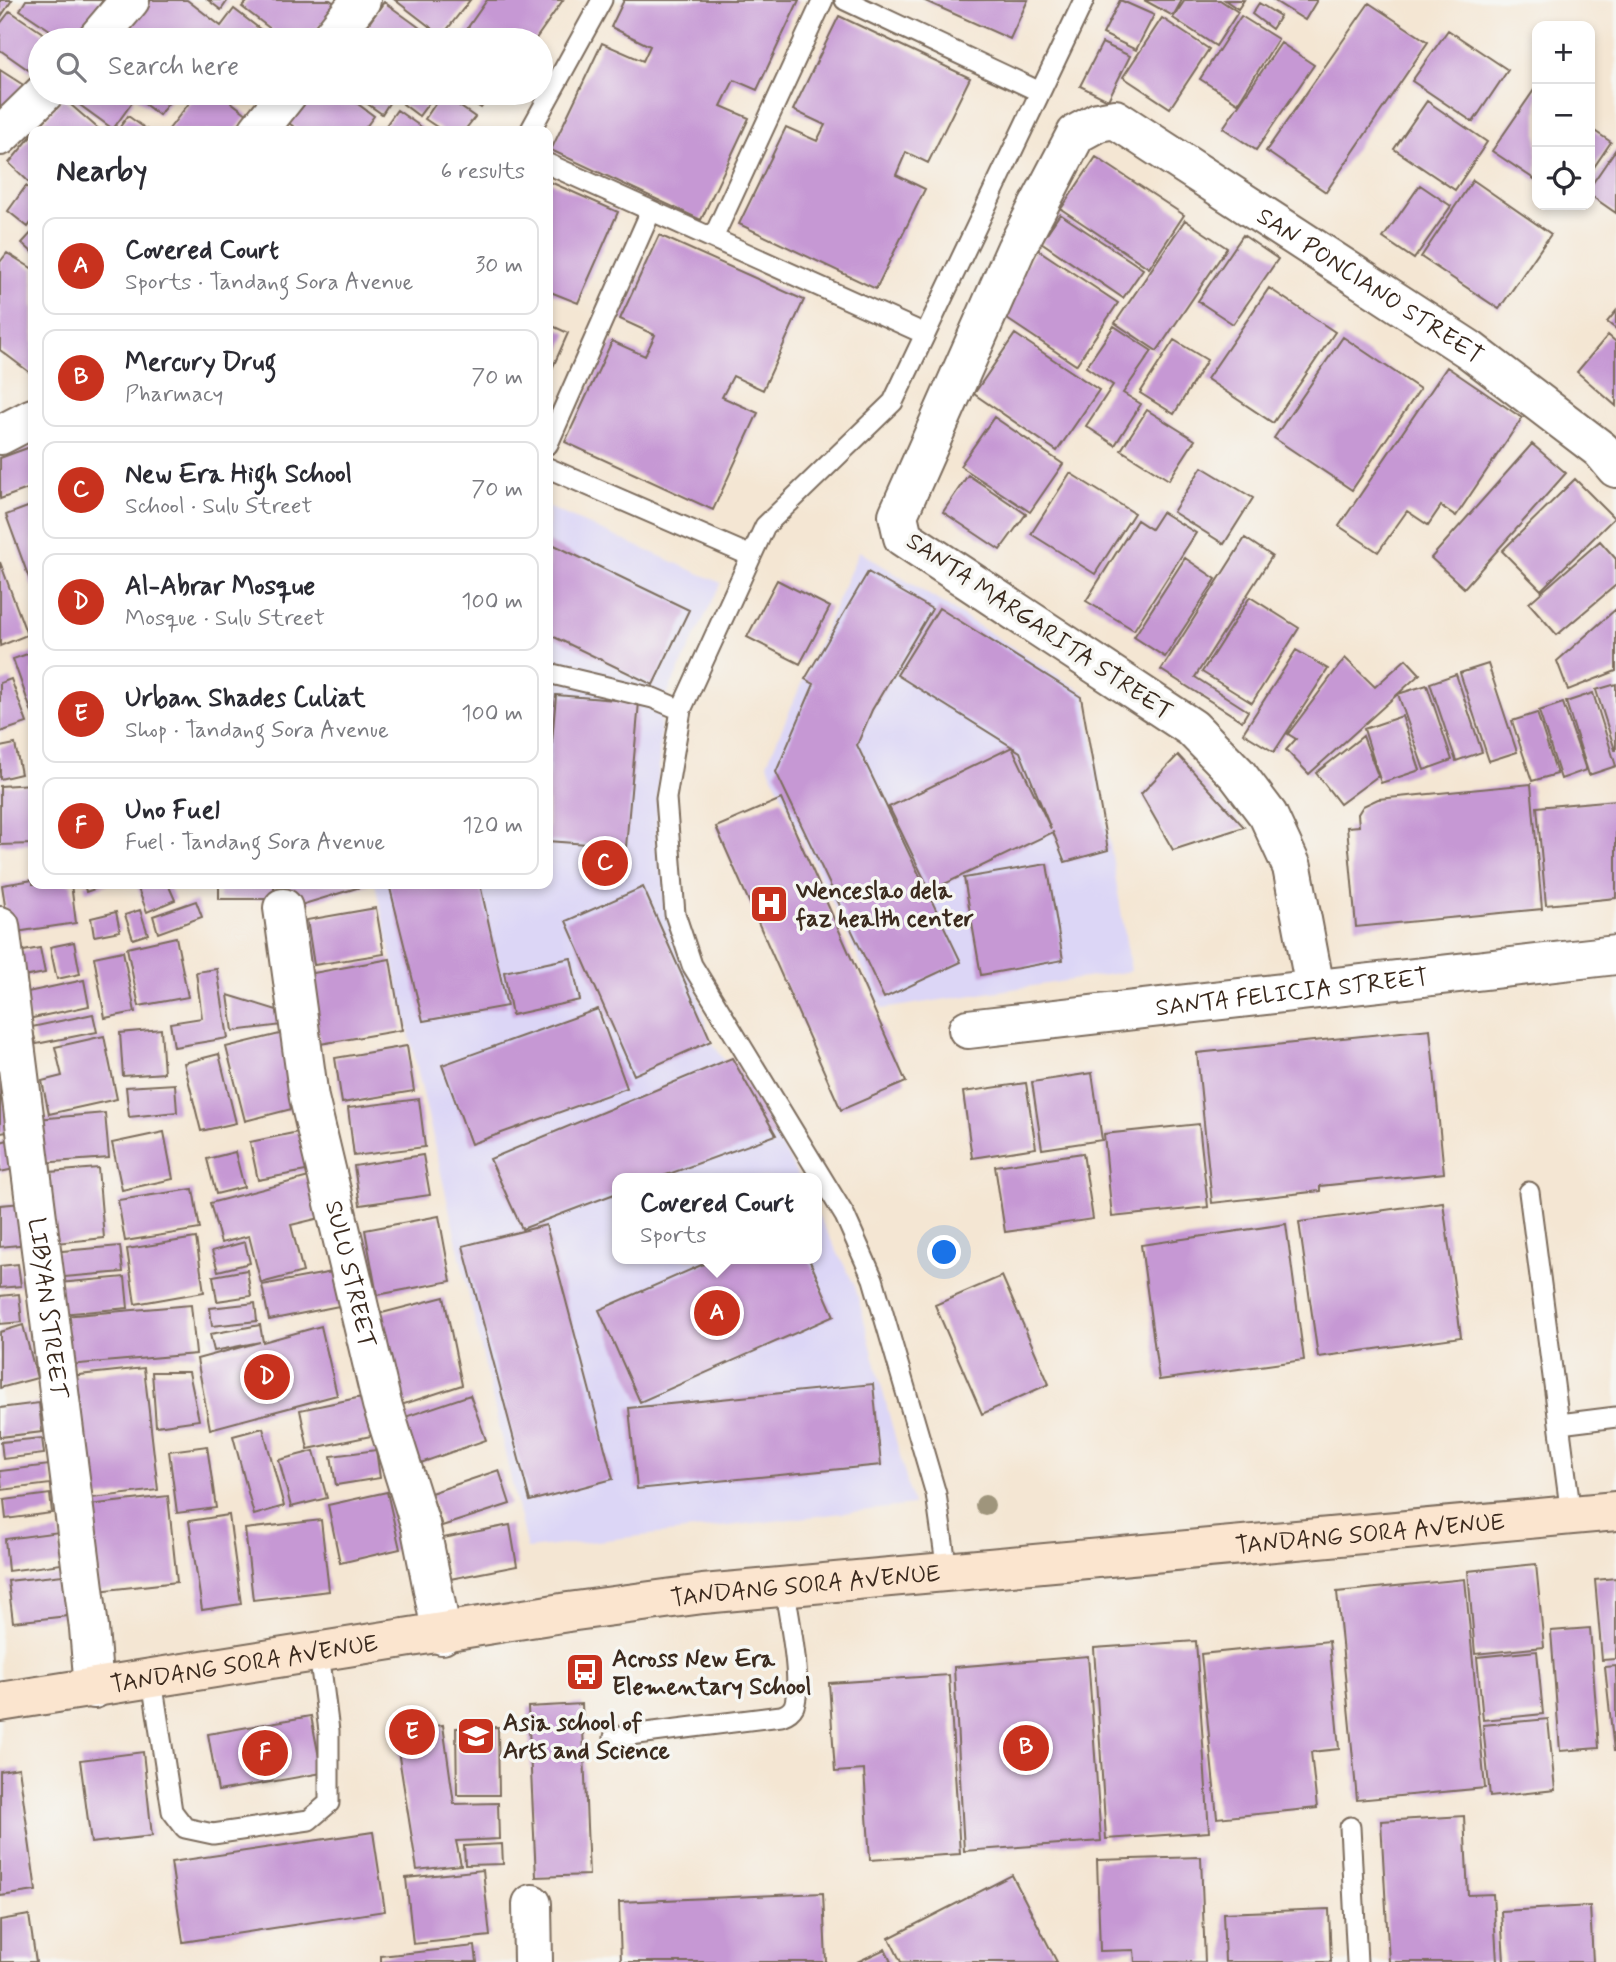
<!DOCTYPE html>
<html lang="en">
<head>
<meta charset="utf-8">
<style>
  :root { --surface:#fff; --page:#f2f2f3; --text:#2b2b33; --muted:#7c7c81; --line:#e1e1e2; --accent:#c8321e }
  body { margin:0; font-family:Mynerve,sans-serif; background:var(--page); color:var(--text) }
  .controls { position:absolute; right:21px; top:21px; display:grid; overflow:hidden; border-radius:14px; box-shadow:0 4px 10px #0003 }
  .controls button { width:63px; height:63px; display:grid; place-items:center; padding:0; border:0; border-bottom:2px solid var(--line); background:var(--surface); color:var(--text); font:35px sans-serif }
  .you { position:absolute; left:945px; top:1253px; width:24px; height:24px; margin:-18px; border:5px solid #fff; border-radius:50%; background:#1a73e8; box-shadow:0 0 0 10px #1a73e833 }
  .badge { display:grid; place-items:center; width:46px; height:46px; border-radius:50%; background:var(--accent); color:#fff; font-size:23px; font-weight:700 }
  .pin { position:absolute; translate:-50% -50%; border:4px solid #fff; box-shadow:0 2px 7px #0006 }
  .popup { position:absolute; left:612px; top:1173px; width:210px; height:91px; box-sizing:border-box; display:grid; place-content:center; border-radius:14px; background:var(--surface); filter:drop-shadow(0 2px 5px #0005); font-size:23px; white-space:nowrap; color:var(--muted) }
  .popup b { font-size:26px; color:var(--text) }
  .popup::after { content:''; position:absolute; left:50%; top:100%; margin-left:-14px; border:14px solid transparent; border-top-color:var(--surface) }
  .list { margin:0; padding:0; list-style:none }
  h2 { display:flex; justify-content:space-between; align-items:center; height:91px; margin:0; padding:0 28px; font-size:30px }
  h2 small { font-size:23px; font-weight:400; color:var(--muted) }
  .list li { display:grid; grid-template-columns:46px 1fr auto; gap:21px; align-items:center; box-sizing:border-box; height:98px; margin:0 14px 14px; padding:0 14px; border:2px solid var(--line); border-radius:14px }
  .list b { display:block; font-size:26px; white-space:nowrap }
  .list p { margin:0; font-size:23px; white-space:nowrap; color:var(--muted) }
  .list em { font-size:23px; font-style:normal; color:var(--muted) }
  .icon { flex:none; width:38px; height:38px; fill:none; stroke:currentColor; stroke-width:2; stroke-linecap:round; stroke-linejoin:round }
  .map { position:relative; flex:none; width:1616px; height:1962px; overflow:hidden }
  .search { position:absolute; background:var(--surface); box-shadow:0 4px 10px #0003; left:28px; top:28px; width:525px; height:77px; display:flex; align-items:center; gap:18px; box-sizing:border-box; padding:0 24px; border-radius:38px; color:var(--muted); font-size:26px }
  .panel { position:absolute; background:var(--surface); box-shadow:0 4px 10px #0003; left:28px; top:126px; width:525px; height:763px; border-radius:14px }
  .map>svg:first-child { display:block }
  .built { fill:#dcd6f6 }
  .building { fill:#c698d4 }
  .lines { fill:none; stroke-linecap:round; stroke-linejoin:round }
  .lane-casing { stroke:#7c6c5d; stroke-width:23 }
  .street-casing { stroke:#7c6c5d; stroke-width:42 }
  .secondary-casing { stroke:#7c6c5d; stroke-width:42 }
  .lane { stroke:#fff; stroke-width:19 }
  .street { stroke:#fff; stroke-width:38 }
  .secondary { stroke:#fbe5cf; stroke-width:38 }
  .tree { fill:#9f957b }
  .labels { text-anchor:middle; stroke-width:7; stroke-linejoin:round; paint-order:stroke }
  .street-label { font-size:24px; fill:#3b2a1e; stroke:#f6f6f2 }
  .poi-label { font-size:24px; font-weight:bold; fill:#3b2a1e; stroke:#f6f6f2; text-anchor:start }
</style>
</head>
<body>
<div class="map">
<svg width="1616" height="1962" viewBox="0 0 1616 1962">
  <rect width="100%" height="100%" fill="#f6f6f2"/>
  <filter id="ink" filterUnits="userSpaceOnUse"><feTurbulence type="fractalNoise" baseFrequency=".0143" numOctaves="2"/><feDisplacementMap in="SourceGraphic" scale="14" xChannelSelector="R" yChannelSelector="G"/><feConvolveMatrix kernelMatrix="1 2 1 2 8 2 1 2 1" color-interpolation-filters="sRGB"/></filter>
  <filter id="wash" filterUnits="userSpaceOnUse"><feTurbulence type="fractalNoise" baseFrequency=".00686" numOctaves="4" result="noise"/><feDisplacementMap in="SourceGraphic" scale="28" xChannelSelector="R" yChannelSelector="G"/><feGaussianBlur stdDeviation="1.57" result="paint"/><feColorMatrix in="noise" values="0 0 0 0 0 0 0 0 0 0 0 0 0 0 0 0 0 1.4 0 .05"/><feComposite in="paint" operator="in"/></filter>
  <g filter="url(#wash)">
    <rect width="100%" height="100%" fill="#f4e6d3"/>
    <!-- built -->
    <path class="built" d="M548,507L721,583L661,707L656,843L711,1041L776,1135L799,1178H617V1259H817V1213L855,1286L913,1505L527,1549L375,884H548Z
      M859,551L1085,693L1131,971L882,1009L767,763Z"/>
    <g id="blocks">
      <!-- building -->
      <path class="building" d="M0,0H12L0,18Z
        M26,0H103L76,40H65L20,10Z
        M151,0H187L221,26L234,9L274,40H119Z
        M208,0H228L221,10Z
        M249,0H330L337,5L308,40H285L242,7Z
        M395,0H470L442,36Z
        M487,0H563L535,40H475L464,33Z
        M624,0H799L757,90L734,80L721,106L749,118L701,220L551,150L602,43L643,61L650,46L611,27Z
        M923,0H1028L1010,39Z
        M1120,0L1154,15L1136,50L1103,34Z
        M1144,0H1182L1173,16Z
        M1185,0H1220L1238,12L1216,46L1173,18Z
        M1225,0H1244L1238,9Z
        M1273,0H1317L1305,20Z
        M384,2L434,38L432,40H375L363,32Z
        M1259,3L1280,16L1272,29L1252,14Z
        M1369,3L1428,42L1326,192L1266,151Z
        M10,11L53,40H40V57L30,71L0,50V24Z
        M839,16L970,78L928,163L906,152L896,175L925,189L876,289L739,224L786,127L817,141L825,125L793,110Z
        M1241,16L1278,39L1238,103L1200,79Z
        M1162,18L1209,49L1170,108L1123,77Z
        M1448,30L1508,70L1473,122L1412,81Z
        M1102,43L1130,56L1108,100L1080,86Z
        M1281,43L1314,65L1256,150L1223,128Z
        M0,70L28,88L0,123Z
        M1534,90L1537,92V181L1492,151Z
        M78,93H125L134,100L113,129L73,100Z
        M136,93H159L170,101L159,115L134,96Z
        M197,93H219L248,115L235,131H172L169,129Z
        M305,93H343L374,116L363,131H299L284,119Z
        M352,93H380L391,100L382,114Z
        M411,93H436L419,116L403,104Z
        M458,93H492L481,108Z
        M442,94L475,117L464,131H443L425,119Z
        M63,98L101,131H36Z
        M1427,101L1487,142L1455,190L1394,149Z
        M397,110L427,131H382Z
        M128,116L149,131H117Z
        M1590,128L1611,142L1590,173Z
        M33,134V186L9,163Z
        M1616,149V213L1590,195V187Z
        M1096,157L1184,215L1149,268L1061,209Z
        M1473,180L1551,234L1499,309L1421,257Z
        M548,181L618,212L578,303L548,291Z
        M1420,185L1451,206L1414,259L1383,238Z
        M26,186L33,192V220L28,227L8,211Z
        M1060,214L1143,269L1123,298L1041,242Z
        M1185,220L1227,248L1157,351L1115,323Z
        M33,231V253L22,243Z
        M659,235L804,300L763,390L733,376L722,397L758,413L713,510L565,442L612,341L645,356L655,335L620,319Z
        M1243,235L1278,259L1233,324L1198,301Z
        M1037,249L1118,303L1076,365L995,311Z
        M7,253L33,269V375L0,350V262Z
        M1269,288L1335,332L1273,423L1207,379Z
        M1616,311V329L1607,322Z
        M548,324L568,333L548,378Z
        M1114,326L1152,351L1123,393L1141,404L1115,445L1086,426L1113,385L1086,367Z
        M1015,334L1099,390L1057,451L974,394Z
        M1608,335L1616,342V406L1577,372Z
        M1343,337L1420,389L1352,490L1274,438Z
        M1174,340L1207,360L1174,414L1140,393Z
        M1447,367L1522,418L1456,516L1441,506L1428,525L1407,511L1378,552L1339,526Z
        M1147,410L1195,440L1169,480L1121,450Z
        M994,417L1063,464L1030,512L960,466Z
        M1532,444L1566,473L1464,588L1431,558Z
        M33,446V487L0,499V458Z
        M1202,467L1253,498L1224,544L1173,512Z
        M1070,473L1134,513L1095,574L1031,534Z
        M968,475L1026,514L1000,550L943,512Z
        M1575,479L1614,518L1541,590L1502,551Z
        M33,505V589L6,515Z
        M1162,512L1196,533L1134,630L1086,601L1137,520L1151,529Z
        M1245,538L1272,556L1195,677L1248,711L1242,721L1161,670Z
        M1600,541L1616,559V585L1557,635L1529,603Z
        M548,542L689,610L653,685L548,634Z
        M1185,558L1216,579L1165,657L1134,637Z
        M0,562L27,635L0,646Z
        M868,572L932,609L872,710L857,745L961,962L884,998L776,772L814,684L805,679Z
        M777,580L830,607L800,664L747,637Z
        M1250,597L1299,628L1252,703L1202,672Z
        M939,608L1081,697L1108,850L1065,862L1053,832L930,891L889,807L1012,747L1051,829L1020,752L897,675Z
        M1616,609V671L1568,690L1557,661Z
        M1296,650L1328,669L1274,752L1243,733Z
        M33,652V716L13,659Z
        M1345,658L1375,687L1406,659L1420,674L1309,774L1286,750L1296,739L1288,734Z
        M1488,664L1517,752L1489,761L1460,673Z
        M1456,674L1482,752L1456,761L1430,683Z
        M11,679L27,723L0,732V683Z
        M1616,684V750H1615L1596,690Z
        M1427,685L1452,760L1424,770L1398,694Z
        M1593,693L1616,766L1589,775L1566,702Z
        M556,695L639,702L626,847L548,841V788Z
        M1563,703L1586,770L1561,779L1539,711Z
        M1537,713L1557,774L1532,781L1512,721Z
        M1402,716L1420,770L1381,783L1364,729Z
        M1363,736L1378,776L1340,804L1316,773Z
        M15,744L21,774L0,779V747Z
        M1178,755L1244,827L1173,850L1141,794Z
        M33,784V844L0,845V786Z
        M1531,784L1542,909L1356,927L1347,827L1359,826L1358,814L1363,806L1378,799Z
        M781,799L906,1082L841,1110L716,827Z
        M1616,800V898L1546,905L1537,807Z
        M1047,864L1063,960L981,975L964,878Z
        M33,880V884H71L76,923L9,933L2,885Z
        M84,884H109L86,892Z
        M142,884H168L175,900L147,912L137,886Z
        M219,884H274V899H219Z
        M284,884H370L291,908Z
        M389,884H480L507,1006L423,1021Z
        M643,887L711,1041L634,1075L566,921Z
        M196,901L202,917L158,933L153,916Z
        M376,908L384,954L314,965L307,920Z
        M140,910L148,934L133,939L125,915Z
        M116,912L120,931L94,936L91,918Z
        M176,937L188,997L139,1006L127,948Z
        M74,942L80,974L57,979L50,947Z
        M40,948L45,973L23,977L18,952Z
        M123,951L135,1012L105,1018L94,957Z
        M571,958L580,1000L512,1015L504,972Z
        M390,959L402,1030L320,1044L308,974Z
        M217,969L228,1038L174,1047L170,1023L202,1018L196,972Z
        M84,980L89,1006L28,1019L23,993Z
        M228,995L280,1011L283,1025L233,1031Z
        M598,1009L627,1088L471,1144L442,1065Z
        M93,1014L97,1032L36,1044L32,1027Z
        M161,1029L164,1073L123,1076L120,1033Z
        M1430,1029L1444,1173L1320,1186V1191L1212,1203L1197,1053Z
        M284,1033L303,1106L245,1121L226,1047Z
        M104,1036L117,1099L49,1114L42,1081L62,1076L55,1047Z
        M407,1046L414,1091L342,1103L335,1058Z
        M219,1054L236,1123L201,1131L184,1063Z
        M732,1058L776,1135L658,1178H617V1193L522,1229L490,1159Z
        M1092,1073L1102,1140L1042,1149L1032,1082Z
        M1026,1083L1036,1148L972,1158L963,1092Z
        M175,1084L177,1112L129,1117L126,1087Z
        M0,1085H3L8,1132L0,1133Z
        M419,1099L425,1147L354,1156L348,1108Z
        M105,1113L109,1158L40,1163L37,1119Z
        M1199,1124L1208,1207L1112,1217L1104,1134Z
        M303,1131L311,1170L258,1180L250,1142Z
        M164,1132L173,1179L122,1190L112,1143Z
        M12,1139L19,1168L0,1172V1142Z
        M235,1152L244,1187L216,1194L207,1159Z
        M1083,1153L1093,1219L1005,1232L995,1166Z
        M423,1155L430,1195L360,1205L354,1166Z
        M98,1168L104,1238L56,1243L50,1172Z
        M309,1177L320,1218L291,1225L303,1272L261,1283L249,1236L221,1243L210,1203Z
        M193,1189L200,1229L125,1241L118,1200Z
        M1443,1202L1461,1337L1318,1357L1299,1222Z
        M23,1203L28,1244L0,1247V1205Z
        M439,1216L451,1281L377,1295L365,1230Z
        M1286,1224L1304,1360L1159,1380L1141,1245Z
        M546,1225L613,1479L530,1501L463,1246Z
        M196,1238L204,1292L135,1304L127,1249Z
        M245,1242L250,1263L218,1271L212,1251Z
        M120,1246L123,1272L53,1278L51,1252Z
        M715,1259H809L834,1316L640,1402L599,1310Z
        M18,1264L21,1286L0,1288V1266Z
        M247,1270L251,1296L217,1301L213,1276Z
        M338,1271L344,1305L269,1320L262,1285Z
        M1002,1276L1049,1384L982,1414L935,1305Z
        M125,1277L128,1308L61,1314L59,1283Z
        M19,1294L22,1322L0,1324V1296Z
        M444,1297L462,1385L395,1407L378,1314Z
        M255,1303L257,1321L212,1326L210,1308Z
        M191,1305L196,1354L68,1365L64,1316Z
        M23,1325L37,1378L0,1388V1332Z
        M260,1325L263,1342L321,1326L337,1395L210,1429L197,1359L260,1342L214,1351L210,1334Z
        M144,1368L158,1490L85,1499L70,1376Z
        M152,1372H189L199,1420L156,1426Z
        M873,1384L881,1465L637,1489L629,1408Z
        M470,1395L486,1440L415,1465L399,1419Z
        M362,1397L371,1436L308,1449L300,1410Z
        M39,1403L42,1432L0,1437V1408Z
        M263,1428L284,1506L254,1515L233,1436Z
        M42,1438L44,1454L3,1459L1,1442Z
        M207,1446L216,1508L177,1513L169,1451Z
        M376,1450L380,1478L336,1485L331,1456Z
        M314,1451L327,1498L291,1507L279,1460Z
        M49,1465L51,1484L2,1490L0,1471Z
        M499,1470L510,1504L442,1526L431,1493Z
        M387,1492L400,1549L340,1563L328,1505Z
        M50,1494L52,1513L6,1519L4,1500Z
        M168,1496L177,1582L98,1591L89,1505Z
        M229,1515L241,1604L202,1610L189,1521Z
        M321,1520L329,1591L253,1600L245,1529Z
        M510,1525L517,1566L450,1579L443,1538Z
        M59,1532L62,1564L8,1571L5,1539Z
        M1536,1564L1544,1647L1475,1654L1468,1571Z
        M72,1574L77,1615L13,1622L8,1581Z
        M1616,1578V1659L1602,1660L1595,1580Z
        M1465,1579L1485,1788L1357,1800L1337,1592Z
        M1590,1628L1599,1748L1560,1751L1551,1631Z
        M1196,1641L1209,1832L1106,1839L1094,1648Z
        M1329,1641L1339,1749L1311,1752L1317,1808L1217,1818L1201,1654Z
        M1537,1651L1543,1714L1483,1720L1477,1657Z
        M1088,1656L1101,1841L964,1851L954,1667Z
        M1616,1666V1751H1614L1605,1667Z
        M949,1675L960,1854L870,1860L864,1770L835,1772L829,1683Z
        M582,1704L589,1875L536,1877L528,1707Z
        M311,1716L322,1773L218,1791L208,1734Z
        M1548,1719L1555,1790L1490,1797L1483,1725Z
        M443,1725L454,1804L498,1803L499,1839L456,1841L461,1865L417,1870L395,1732Z
        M498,1727L499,1795H457L456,1728Z
        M143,1752L152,1836L91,1843L80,1760Z
        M19,1768L36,1891L0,1896V1771Z
        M1464,1816L1468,1895L1493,1894L1497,1962H1389L1381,1821Z
        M373,1832L385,1911L183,1942L171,1862Z
        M502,1844L503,1864L465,1865L464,1846Z
        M1201,1857L1205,1962H1135L1134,1950L1100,1951L1097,1860Z
        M483,1870L490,1936L413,1944L406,1878Z
        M1012,1875L1057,1962H901L889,1938Z
        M823,1893L826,1962H621L619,1902Z
        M1590,1906L1593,1962H1504L1501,1911Z
        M1329,1909L1331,1962H1225L1223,1913Z
        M29,1915L36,1962H0V1920Z
        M475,1946L477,1962H381V1956Z
        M885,1949L891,1962H857Z"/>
    </g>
  </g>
  <g filter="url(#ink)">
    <use href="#blocks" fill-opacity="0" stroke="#7c6c5d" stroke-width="2"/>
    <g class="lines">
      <defs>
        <path id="lane" d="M845,0L1038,91
          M530,131L602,0
          M548,164L925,334
          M713,238L823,0
          M548,444L651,211
          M548,468L751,556
          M548,673L653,698L681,710
          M1529,1192L1571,1515
          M1560,1424L1616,1417
          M947,1571L936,1494L873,1279L845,1216L692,965L675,914L666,798L681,710L765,526L893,402L1084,0
          M152,1680L172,1811L185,1828L213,1834L309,1820L329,1803V1731L319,1653
          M614,1737L781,1716C787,1714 791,1712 794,1706C803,1682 788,1613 784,1585
          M1350,1827L1357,1962"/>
        <g id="street">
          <path d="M96,40L130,0"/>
          <path d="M329,40L361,0"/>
          <path d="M258,131L288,93"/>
          <path d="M0,136L44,93"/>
          <path d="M0,435L33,418"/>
          <path id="s1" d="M283,908L309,1098L382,1404L420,1524L442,1635"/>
          <path id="s2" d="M0,926L89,1628L94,1689"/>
          <path id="s3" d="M1315,988L1292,867L1268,815L1237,774L1192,728L903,537L898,515L1016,249L1076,134L1098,122L1115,119L1470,350L1601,450L1616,468"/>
          <path id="s4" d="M968,1029L1616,955"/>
          <path d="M532,1904L533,1962"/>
        </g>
        <g id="secondary">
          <path id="s5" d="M0,1702L568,1612L703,1594L1616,1511"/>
        </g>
      </defs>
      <!-- lane casing -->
      <use href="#lane" class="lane-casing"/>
      <!-- street casing -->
      <use href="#street" class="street-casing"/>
      <!-- secondary casing -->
      <use href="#secondary" class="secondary-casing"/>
      <!-- lane -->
      <use href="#lane" class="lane"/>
      <!-- street -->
      <use href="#street" class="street"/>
      <!-- secondary -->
      <use href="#secondary" class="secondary"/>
    </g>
    <!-- trees -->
    <circle class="tree" cx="985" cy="1505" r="10"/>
  </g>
  <!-- icons -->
  <defs>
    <symbol id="hospital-square" viewBox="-11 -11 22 22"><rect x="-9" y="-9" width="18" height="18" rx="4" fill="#c8321e" stroke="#f6f6f2"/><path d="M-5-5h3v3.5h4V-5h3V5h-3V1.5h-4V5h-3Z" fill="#fff"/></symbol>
    <symbol id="bus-square" viewBox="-11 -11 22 22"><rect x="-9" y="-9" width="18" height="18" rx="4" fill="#c8321e" stroke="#f6f6f2"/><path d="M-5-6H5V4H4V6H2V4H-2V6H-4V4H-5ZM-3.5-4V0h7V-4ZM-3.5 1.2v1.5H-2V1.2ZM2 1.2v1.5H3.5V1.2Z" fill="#fff"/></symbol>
    <symbol id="school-square" viewBox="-11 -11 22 22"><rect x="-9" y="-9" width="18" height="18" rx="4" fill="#c8321e" stroke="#f6f6f2"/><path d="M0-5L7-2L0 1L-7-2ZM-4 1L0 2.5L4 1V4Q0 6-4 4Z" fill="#fff"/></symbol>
  </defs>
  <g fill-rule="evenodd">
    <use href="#hospital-square" x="747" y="882" width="44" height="44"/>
    <use href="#bus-square" x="563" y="1650" width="44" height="44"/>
    <use href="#school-square" x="454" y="1714" width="44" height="44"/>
  </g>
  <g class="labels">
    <!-- street labels -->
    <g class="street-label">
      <text dy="8" stroke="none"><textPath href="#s3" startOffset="1433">SAN PONCIANO STREET</textPath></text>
      <text transform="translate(1040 626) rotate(34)" y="8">SANTA MARGARITA STREET</text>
      <text dy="8" stroke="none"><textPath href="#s4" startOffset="326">SANTA FELICIA STREET</textPath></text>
      <text dy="8" stroke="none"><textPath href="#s1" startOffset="373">SULU STREET</textPath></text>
      <text dy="8" stroke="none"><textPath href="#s2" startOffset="385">LIBYAN STREET</textPath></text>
      <text dy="8" stroke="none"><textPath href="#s5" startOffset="1381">TANDANG SORA AVENUE</textPath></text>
      <text dy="8" stroke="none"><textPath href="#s5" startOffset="814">TANDANG SORA AVENUE</textPath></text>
      <text dy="8" stroke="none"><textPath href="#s5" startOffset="247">TANDANG SORA AVENUE</textPath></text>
    </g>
    <!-- poi labels -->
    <g class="poi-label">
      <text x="796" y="898">Wenceslao dela<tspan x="796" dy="28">faz health center</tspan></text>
      <text x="612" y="1666">Across New Era<tspan x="612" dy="28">Elementary School</tspan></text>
      <text x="503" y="1730">Asia school of<tspan x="503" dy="28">Arts and Science</tspan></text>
    </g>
  </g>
</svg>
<div class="controls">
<button>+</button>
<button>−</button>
<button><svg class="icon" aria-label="locate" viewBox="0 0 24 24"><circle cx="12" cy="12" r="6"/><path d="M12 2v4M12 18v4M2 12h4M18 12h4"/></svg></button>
</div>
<div class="you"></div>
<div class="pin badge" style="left:717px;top:1313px">A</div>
<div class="popup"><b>Covered Court</b>Sports</div>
<div class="pin badge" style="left:1026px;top:1748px">B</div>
<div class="pin badge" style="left:605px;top:863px">C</div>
<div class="pin badge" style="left:267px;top:1377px">D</div>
<div class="pin badge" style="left:412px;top:1732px">E</div>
<div class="pin badge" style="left:265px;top:1753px">F</div>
<div class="search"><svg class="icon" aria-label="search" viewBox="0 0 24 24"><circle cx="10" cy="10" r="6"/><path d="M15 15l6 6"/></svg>Search here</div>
<section class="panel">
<h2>Nearby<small>6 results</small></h2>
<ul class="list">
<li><span class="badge">A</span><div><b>Covered Court</b><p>Sports · Tandang Sora Avenue</p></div><em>30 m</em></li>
<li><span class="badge">B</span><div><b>Mercury Drug</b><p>Pharmacy</p></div><em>70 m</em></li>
<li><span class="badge">C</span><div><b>New Era High School</b><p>School · Sulu Street</p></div><em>70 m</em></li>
<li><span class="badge">D</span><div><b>Al-Abrar Mosque</b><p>Mosque · Sulu Street</p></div><em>100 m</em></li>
<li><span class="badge">E</span><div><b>Urban Shades Culiat</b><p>Shop · Tandang Sora Avenue</p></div><em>100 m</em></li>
<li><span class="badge">F</span><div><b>Uno Fuel</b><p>Fuel · Tandang Sora Avenue</p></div><em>120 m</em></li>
</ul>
</section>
</div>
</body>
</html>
